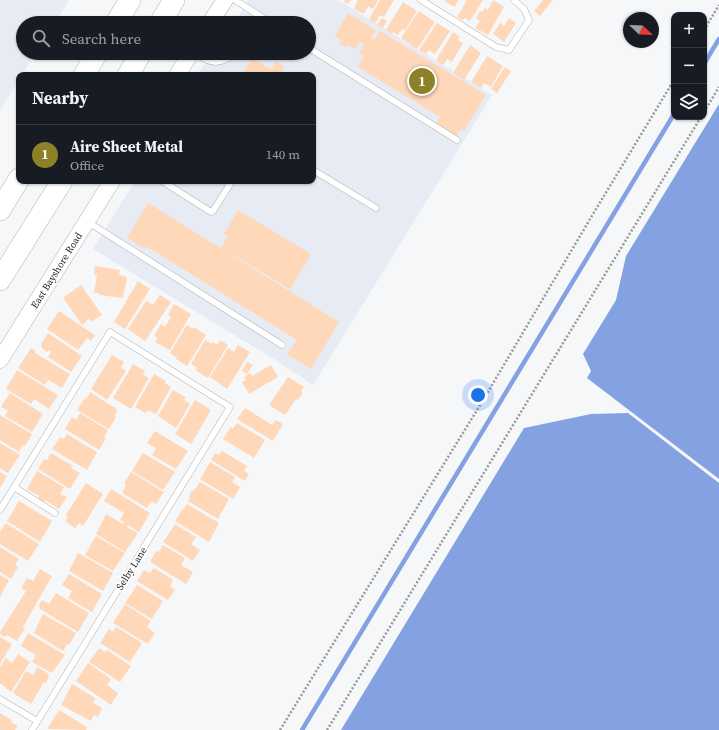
<!DOCTYPE html>
<html lang="en">
<head>
<meta charset="utf-8">
<style>
  :root { --surface:#171b24; --page:#242831; --text:#f1f3f6; --muted:#9ea1a6; --line:#363941; --accent:#8d8128 }
  body { margin:0; font-family:"Source Serif 4",serif; background:var(--page); color:var(--text) }
  .controls { position:absolute; right:12px; top:12px; display:grid; overflow:hidden; border-radius:8px; box-shadow:0 1px 3px #0004 }
  .controls button { width:36px; height:36px; display:grid; place-items:center; padding:0; border:0; border-bottom:1px solid var(--line); background:var(--surface); color:var(--text); font:20px sans-serif }
  .compass { position:absolute; left:623px; top:12px; width:36px; height:36px; border-radius:50%; background:var(--surface); box-shadow:0 1px 3px #0004; rotate:113deg }
  .you { position:absolute; left:478px; top:395px; width:14px; height:14px; margin:-10px; border:3px solid #fff; border-radius:50%; background:#1a73e8; box-shadow:0 0 0 6px #1a73e833 }
  .badge { display:grid; place-items:center; width:26px; height:26px; border-radius:50%; background:var(--accent); color:#fff; font-size:13px; font-weight:700 }
  .pin { position:absolute; translate:-50% -50%; border:2px solid #fff; box-shadow:0 1px 4px #0006 }
  .list { margin:0; padding:0; list-style:none }
  h2 { display:flex; justify-content:space-between; align-items:center; height:52px; margin:0; padding:0 16px; font-size:17px }
  h2 small { font-size:13px; font-weight:400; color:var(--muted) }
  .list li { display:grid; grid-template-columns:26px 1fr auto; gap:12px; align-items:center; box-sizing:border-box; height:60px; padding:0 16px; border-top:1px solid var(--line) }
  .list b { display:block; font-size:15px; white-space:nowrap }
  .list p { margin:0; font-size:13px; white-space:nowrap; color:var(--muted) }
  .list em { font-size:13px; font-style:normal; color:var(--muted) }
  .icon { flex:none; width:22px; height:22px; fill:none; stroke:currentColor; stroke-width:2; stroke-linecap:round; stroke-linejoin:round }
  .map { position:relative; flex:none; width:719px; height:730px; overflow:hidden }
  .search { position:absolute; background:var(--surface); box-shadow:0 1px 3px #0004; left:16px; top:16px; width:300px; height:44px; display:flex; align-items:center; gap:10px; box-sizing:border-box; padding:0 14px; border-radius:22px; color:var(--muted); font-size:15px }
  .panel { position:absolute; background:var(--surface); box-shadow:0 1px 3px #0004; left:16px; top:72px; width:300px; height:112px; border-radius:8px }
  .map>svg:first-child { display:block }
  .built { fill:#e7ebf4 }
  .water { fill:#84a2e2 }
  .lines { fill:none; stroke-linecap:round; stroke-linejoin:round }
  .stream { stroke:#84a2e2; stroke-width:4.5 }
  .building { fill:#ffd8b9 }
  .lane-casing { stroke:#b3b4b6; stroke-width:7 }
  .secondary-casing { stroke:#b3b4b6; stroke-width:17 }
  .highway-casing { stroke:#b3b4b6; stroke-width:22 }
  .path { stroke:#98999a; stroke-width:2.5; stroke-dasharray:2 2; stroke-linecap:butt }
  .lane { stroke:#fff; stroke-width:6 }
  .secondary { stroke:#fff; stroke-width:16 }
  .highway { stroke:#fff; stroke-width:21 }
  .labels { text-anchor:middle; stroke-width:4; stroke-linejoin:round; paint-order:stroke }
  .street-label { font-size:10px; fill:#272728; stroke:#fff }
</style>
</head>
<body>
<div class="map">
<svg width="719" height="730" viewBox="0 0 719 730">
  <rect width="100%" height="100%" fill="#f6f7f9"/>
  <!-- built -->
  <path class="built" d="M0,0H69L55,23H23V53H36L22,75H19V80L0,110Z
    M248,0H338L492,95L313,385L277,361L93,249L135,181H313V75H201L199,73L211,53H309V23H229L234,15L238,17Z"/>
  <!-- water -->
  <path class="water" d="M719,104V479L587,378L591,371L583,354L616,300L626,256Z
    M628,413L719,483V730H341L524,428L591,414Z"/>
  <g class="lines">
    <!-- stream -->
    <path class="stream" d="M704,64L719,39
      M302,730L674,114"/>
  </g>
  <!-- building -->
  <path class="building" d="M345,0H351L348,4L344,2Z
    M358,0H378L373,9L368,6L364,14L354,9Z
    M380,0H394L384,17L380,15L375,23L369,19Z
    M446,0H459L454,7L445,1Z
    M467,0H483L470,21L464,18L463,21L457,17Z
    M493,0L504,7L488,35L475,28L480,21L476,18L480,11L482,12L485,8L488,10Z
    M543,0H553L540,16L534,11Z
    M403,2L417,11L405,30L402,29L398,35L393,32L392,34L386,30Z
    M419,11L435,22L417,49L401,38Z
    M348,13L376,30L371,38L374,40L380,31L486,95L464,131L461,129L457,136L436,124L440,117L358,67L364,56L359,53L364,44L360,41L355,49L348,45L346,48L339,43L341,40L335,36Z
    M382,18L387,21L383,28L377,25Z
    M509,18L516,23L504,42L493,34L500,23L504,26Z
    M437,23L450,31L435,54L429,50L426,54L419,50Z
    M453,32L460,37L458,40L463,43L452,62L447,59L443,65L436,60Z
    M470,45L481,53L464,80L453,73Z
    M487,56L503,66L491,87L484,83L481,88L471,82Z
    M252,58L271,69L276,61L284,66L279,75H246L243,73Z
    M505,67L511,71L497,93L491,89Z
    M148,203L339,322L311,369L287,354L297,340L146,246L145,249L127,238Z
    M238,210L311,254L290,289L221,248L228,236L224,234Z
    M95,266L120,270L119,275L127,277L123,298L99,295V293H94L97,275H94Z
    M138,281L150,289L125,329L114,322Z
    M81,285L102,315L91,322L89,319L82,325L63,298Z
    M160,295L171,302L145,341L128,329L146,301L153,305Z
    M174,304L191,314L170,350L155,342L158,338L154,336L161,324L165,327L171,317L168,315Z
    M59,311L95,335L91,341L87,338L78,350L47,329Z
    M187,325L193,329L194,327L206,335L187,366L176,359L177,358L170,353Z
    M48,333L82,356L71,372L48,357L51,352L49,350L47,352L41,347L42,345L41,344Z
    M205,340L212,344L213,342L217,345L220,340L228,345L208,378L195,370L197,368L191,364Z
    M238,345L250,352L227,389L210,377L228,348L234,352Z
    M31,348L36,351L35,353L70,374L62,388L48,380L45,385L18,368Z
    M112,355L124,362L121,367L126,371L107,400L91,389Z
    M247,362L253,365L247,374L242,371Z
    M133,364L145,371L143,375L149,378L131,409L113,398Z
    M271,365L278,377L249,394L242,382L246,380L244,377L250,373L252,376Z
    M17,370L58,395L49,409L34,399L31,404L6,389Z
    M154,374L166,381L165,383L171,387L156,414L148,410L146,413L135,407Z
    M288,377L304,387L301,391L303,393L298,400L296,399L285,415L269,405Z
    M173,390L186,397L184,400L190,404L176,428L158,416Z
    M90,392L118,410L114,416L116,417L109,429L77,410L85,398L86,399Z
    M10,393L43,414L32,432L5,416L8,411L1,407Z
    M195,400L211,410L191,444L175,434Z
    M245,408L272,425L276,420L283,424L273,441L237,419Z
    M80,413L108,430L104,437L106,438L99,450L65,429L72,417L76,420Z
    M0,415L32,434L25,446L23,445L19,452L0,440Z
    M237,423L265,440L254,458L223,439L231,427L233,429Z
    M155,431L188,451L176,469L152,455L156,448L147,443Z
    M67,434L97,452L87,470L52,449L60,437L64,439Z
    M0,443L20,455L8,473L0,468Z
    M222,451L247,466L244,471L249,474L245,481L211,460L215,453L219,455Z
    M51,453L73,466L71,468L80,473L70,489L38,469L44,459L47,460Z
    M143,453L175,472L163,490L132,471Z
    M210,462L235,477L232,482L240,487L233,499L200,479Z
    M37,471L64,487L60,494L67,497L59,509L45,500L44,502L38,498L39,496L27,489Z
    M0,472L7,476L0,488Z
    M131,472L164,492L156,504L152,501L147,508L122,493L126,485L124,483Z
    M200,482L229,499L218,519L188,501L190,497L189,496L192,490L194,491Z
    M86,483L103,494L83,526L79,523L75,528L65,521L68,516L66,515Z
    M111,489L150,513L139,532L128,525L127,527L138,533L125,552L96,534L106,514L123,524L124,522L120,520L124,513L104,501Z
    M19,501L52,521L40,542L7,521Z
    M187,504L219,523L209,542L175,521L182,510H183Z
    M6,523L39,544L28,561L0,544V532Z
    M175,524L196,537L191,544L200,550L193,561L163,542Z
    M96,536L125,553L113,571L85,555Z
    M163,545L185,558L181,565L193,572L186,584L150,562L156,551L159,552Z
    M0,547L19,559L15,565L18,567L11,579L0,572Z
    M78,553L113,573L103,591L69,571Z
    M154,568L173,580L170,586L175,590L168,600L137,581L144,570L150,573Z
    M40,569L52,576L23,627L25,628L17,641L6,635L5,637L0,634V632L26,591L21,588L27,578L33,581Z
    M69,574L102,594L92,612L68,598L72,591L62,585Z
    M0,575L9,580L0,597Z
    M137,585L163,601L152,619L125,603Z
    M56,593L89,613L78,632L40,609L39,605L42,600L49,604Z
    M125,604L151,621L147,627L155,633L148,644L113,623Z
    M43,614L76,633L69,645L67,644L63,651L34,633Z
    M116,627L142,643L130,662L100,643L109,629L113,632Z
    M28,633L65,655L52,673L32,662L36,655L21,646Z
    M0,637L12,644L0,664Z
    M99,648L105,652L107,650L131,666L120,682L89,662Z
    M18,654L30,662L11,692L0,683V667L6,658L12,663Z
    M88,663L111,679L107,685L118,693L111,705L76,681Z
    M37,667L49,674L48,676L49,677L46,683L44,682L31,704L13,693L26,671L33,675Z
    M72,684L95,698L93,703L102,708L98,717L94,715L91,721L61,705Z
    M59,710L87,727L86,730L47,729Z
    M0,713L12,720L11,722L18,726L15,730H0Z"/>
  <g class="lines">
    <defs>
      <path id="lane" d="M235,0L271,23
        M421,0L496,47L509,50L529,20L524,9L514,0
        M309,48L457,140
        M194,53C213,65 218,65 238,53
        M313,170L376,208
        M162,181L211,212L213,211L232,181
        M88,222L282,345
        M14,487L55,513
        M0,510L110,332L230,407L32,730
        M0,699L37,721"/>
      <path id="secondary" d="M210,23L225,0
        M177,75L191,53
        M0,360L112,181"/>
      <path id="highway" d="M116,23L130,0
        M160,23L174,0
        M84,75L97,53
        M128,75L141,53
        M0,210L19,179
        M0,280L62,181"/>
    </defs>
    <!-- lane casing -->
    <use href="#lane" class="lane-casing"/>
    <!-- secondary casing -->
    <use href="#secondary" class="secondary-casing"/>
    <!-- highway casing -->
    <use href="#highway" class="highway-casing"/>
    <!-- path -->
    <path class="path" d="M704,30L719,5
      M704,112L719,87
      M280,730L482,402L593,214L674,80
      M327,730L701,117"/>
    <!-- lane -->
    <use href="#lane" class="lane"/>
    <!-- secondary -->
    <use href="#secondary" class="secondary"/>
    <!-- highway -->
    <use href="#highway" class="highway"/>
  </g>
  <g class="labels">
    <!-- street labels -->
    <g class="street-label">
      <text transform="translate(56 270) rotate(-58)" y="4">East Bayshore Road</text>
      <text transform="translate(131 568) rotate(-58)" y="4">Selby Lane</text>
    </g>
  </g>
</svg>
<div class="controls">
<button>+</button>
<button>−</button>
<button><svg class="icon" aria-label="layers" viewBox="0 0 24 24"><path d="M12 4l9 5-9 5-9-5zM3 14l9 5 9-5"/></svg></button>
</div>
<svg class="compass" viewBox="-18 -18 36 36"><path d="M0-13l5 13h-10z" fill="#e53935"/><path d="M0 13l5-13h-10z" fill="#9ea1a6"/></svg>
<div class="you"></div>
<div class="pin badge" style="left:422px;top:81px">1</div>
<div class="search"><svg class="icon" aria-label="search" viewBox="0 0 24 24"><circle cx="10" cy="10" r="6"/><path d="M15 15l6 6"/></svg>Search here</div>
<section class="panel">
<h2>Nearby<small></small></h2>
<ul class="list">
<li><span class="badge">1</span><div><b>Aire Sheet Metal</b><p>Office</p></div><em>140 m</em></li>
</ul>
</section>
</div>
</body>
</html>
